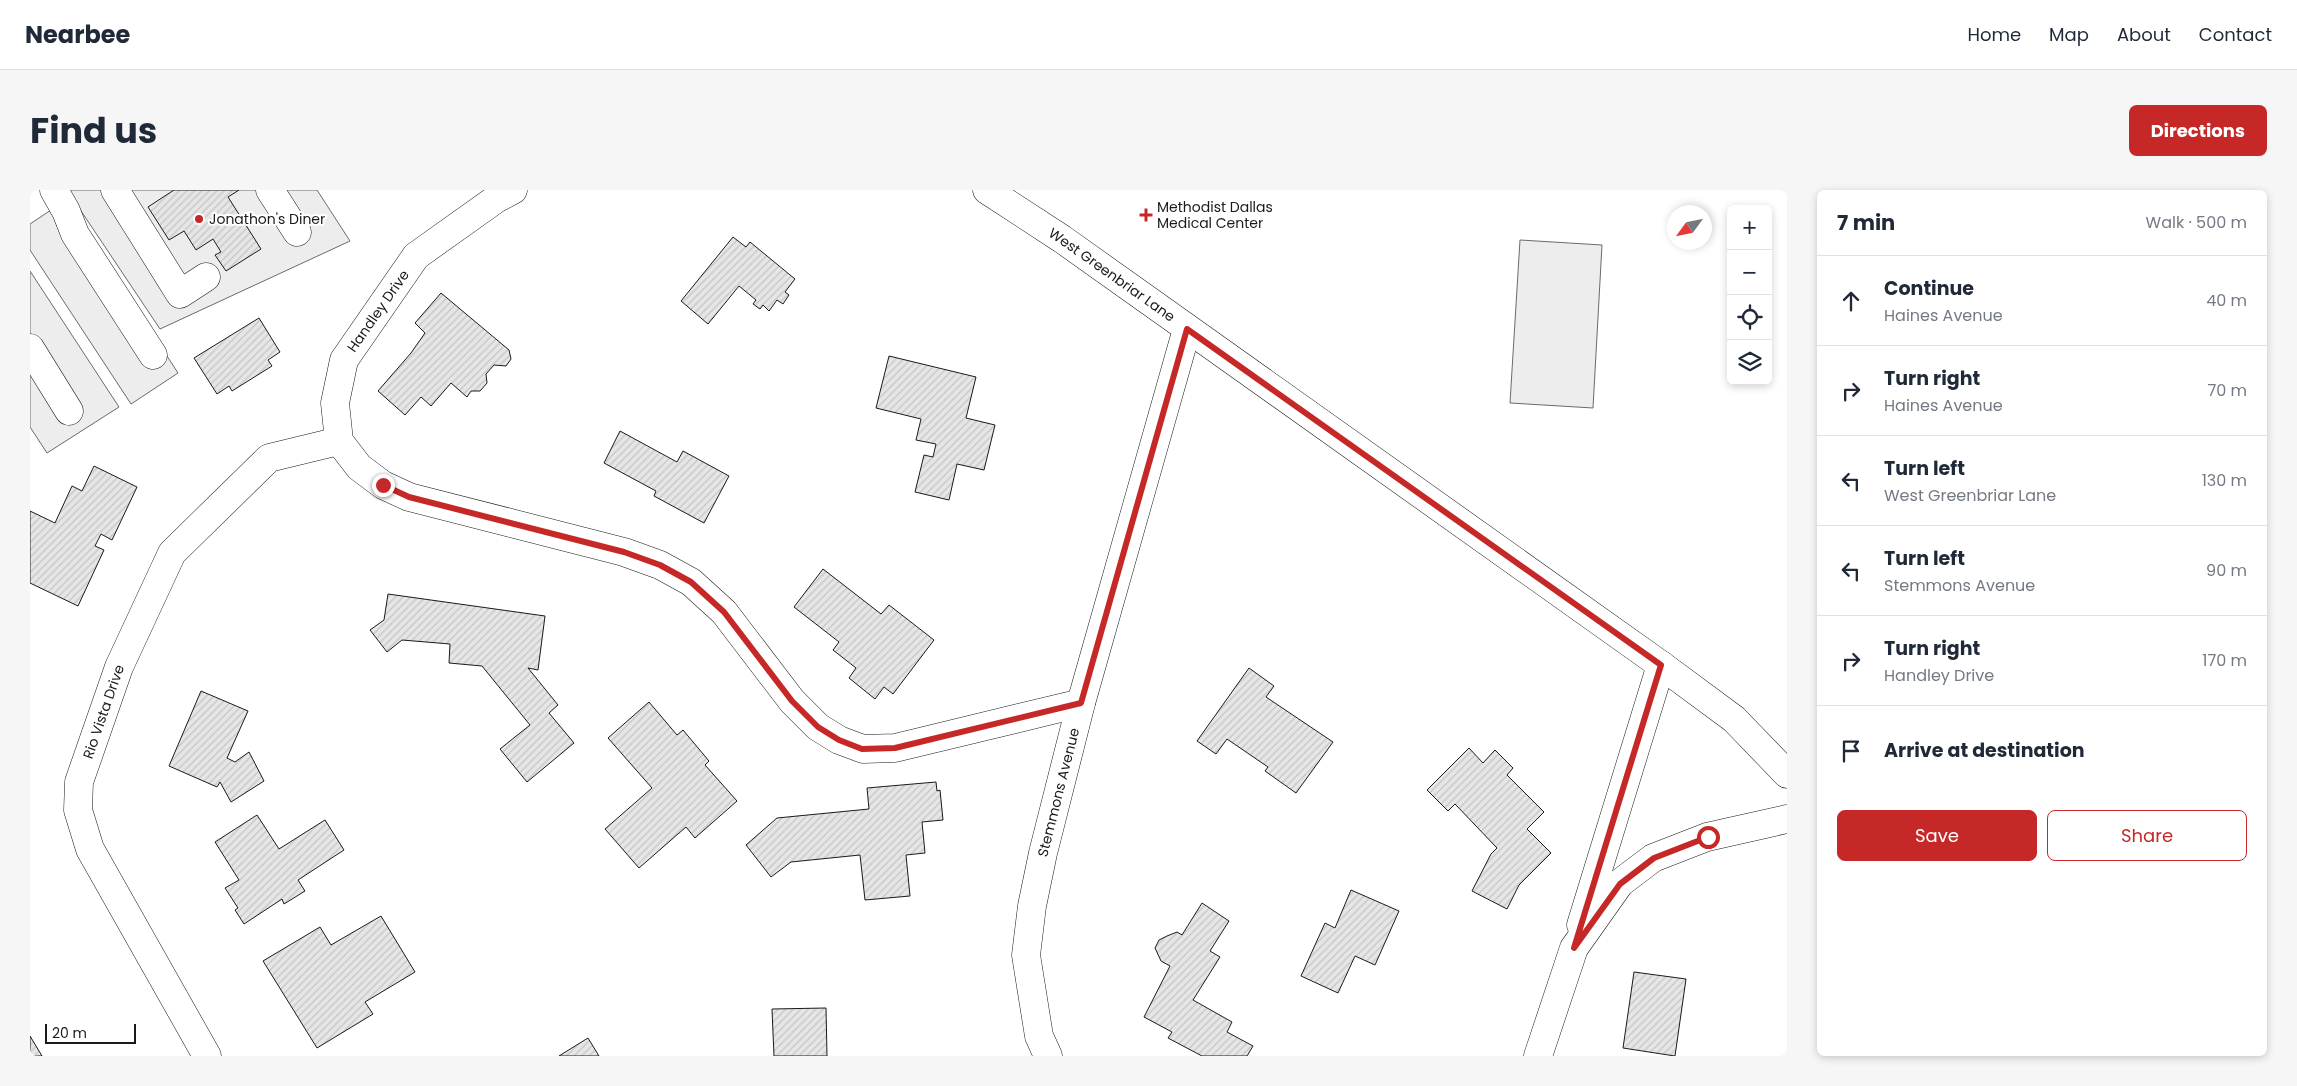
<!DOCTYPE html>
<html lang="en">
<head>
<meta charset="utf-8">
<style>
  :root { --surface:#fff; --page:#f6f6f7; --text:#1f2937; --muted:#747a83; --line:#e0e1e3; --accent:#c62828 }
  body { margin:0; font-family:Poppins,sans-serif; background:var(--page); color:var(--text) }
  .controls { position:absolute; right:15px; top:15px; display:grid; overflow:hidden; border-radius:8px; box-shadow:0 2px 8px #0003 }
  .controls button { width:45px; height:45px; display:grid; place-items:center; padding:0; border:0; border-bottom:1px solid var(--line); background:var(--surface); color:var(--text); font:25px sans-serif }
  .compass { position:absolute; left:1637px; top:15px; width:45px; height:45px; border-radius:50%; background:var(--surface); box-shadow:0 2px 8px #0003; rotate:237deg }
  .scale { position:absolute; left:15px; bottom:12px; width:91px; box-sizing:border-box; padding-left:5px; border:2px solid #1a1a1a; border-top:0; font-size:14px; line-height:18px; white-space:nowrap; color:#1a1a1a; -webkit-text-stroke:4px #fff; paint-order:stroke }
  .stop { position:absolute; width:15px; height:15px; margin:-11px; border:4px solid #c62828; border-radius:50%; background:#fff }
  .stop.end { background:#c62828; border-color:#fff; box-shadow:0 1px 5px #0008 }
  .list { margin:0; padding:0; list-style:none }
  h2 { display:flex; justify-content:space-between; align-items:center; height:65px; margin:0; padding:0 20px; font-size:21px }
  h2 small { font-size:16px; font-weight:400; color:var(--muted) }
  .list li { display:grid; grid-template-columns:32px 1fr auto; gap:15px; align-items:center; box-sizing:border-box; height:90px; padding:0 20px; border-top:1px solid var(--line) }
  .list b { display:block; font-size:19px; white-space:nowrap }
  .list p { margin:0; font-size:16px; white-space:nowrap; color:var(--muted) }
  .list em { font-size:16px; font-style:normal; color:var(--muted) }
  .actions { display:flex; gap:10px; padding:15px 20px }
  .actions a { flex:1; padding:11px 0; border:1px solid var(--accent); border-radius:8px; text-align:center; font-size:18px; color:var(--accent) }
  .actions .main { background:var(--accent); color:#fff }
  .icon { flex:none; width:28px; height:28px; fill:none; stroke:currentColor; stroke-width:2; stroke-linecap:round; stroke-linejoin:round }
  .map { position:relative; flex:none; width:1757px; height:866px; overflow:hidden; border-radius:8px }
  header { display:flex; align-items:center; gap:30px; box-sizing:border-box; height:70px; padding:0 25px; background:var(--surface); border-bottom:1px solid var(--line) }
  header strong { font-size:24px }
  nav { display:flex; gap:28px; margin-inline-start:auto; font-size:18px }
  .intro { display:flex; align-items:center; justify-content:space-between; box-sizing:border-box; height:120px; padding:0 30px }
  h1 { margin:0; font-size:35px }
  .button { padding:12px 22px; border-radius:8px; background:var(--accent); color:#fff; font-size:18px; font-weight:700 }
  main { display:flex; gap:30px; padding:0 30px }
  aside { flex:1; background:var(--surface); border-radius:8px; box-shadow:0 2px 8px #0003 }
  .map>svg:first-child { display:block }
  .pitch { fill:#ededed; stroke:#6a6a6a }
  .building { fill:url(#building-hatch); stroke:#1a1a1a }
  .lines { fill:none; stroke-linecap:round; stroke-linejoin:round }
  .minor-casing { stroke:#1a1a1a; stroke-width:29 }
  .minor { stroke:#fff; stroke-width:28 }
  .route { stroke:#c62828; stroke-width:6 }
  .poi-dot { fill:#c62828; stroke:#fff; stroke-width:2 }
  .labels { text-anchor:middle; stroke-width:4; stroke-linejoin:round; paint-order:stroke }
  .poi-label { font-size:14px; fill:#1a1a1a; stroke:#fff; text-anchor:start }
  .street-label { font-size:14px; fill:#1a1a1a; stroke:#fff }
</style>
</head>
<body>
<header>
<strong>Nearbee</strong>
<nav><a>Home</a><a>Map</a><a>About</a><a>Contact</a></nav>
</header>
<div class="intro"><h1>Find us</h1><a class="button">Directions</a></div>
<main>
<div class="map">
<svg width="1757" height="866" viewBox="0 0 1757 866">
  <defs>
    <pattern id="building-hatch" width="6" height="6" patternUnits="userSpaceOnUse" patternTransform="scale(1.25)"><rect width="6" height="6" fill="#e6e6e6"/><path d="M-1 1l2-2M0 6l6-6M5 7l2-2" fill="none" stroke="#c5c5c5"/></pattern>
  </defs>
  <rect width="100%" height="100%" fill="#fff"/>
  <!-- pitch -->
  <path class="pitch" d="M37,0H287L320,51L130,139Z
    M36,10L148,183L101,214L0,60V34Z
    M1490,50L1572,55L1563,218L1480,213Z
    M0,81L89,217L17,263L0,237Z"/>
  <!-- building -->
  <path class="building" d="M144,0H209L198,7L231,59L196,81L185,65L191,62L183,49L166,60L154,41L139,50L118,17Z
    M703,47L716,57L720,52L765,89L755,102L759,105L753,114L747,110L739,121L733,115L730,119L723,114L726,110L709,96L678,134L651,111Z
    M411,103L479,160L481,169L476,176L464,175L456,184L457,193L450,201H441L437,207L421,193L401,216L391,207L375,225L348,201L381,163L395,143L385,133Z
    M229,128L250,162L238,170L242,176L202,201L199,196L187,204L164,168Z
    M859,166L946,187L936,228L965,235L954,280L927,274L919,310L885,302L894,265L903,267L906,254L886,250L891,229L846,218Z
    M590,241L647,272L653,261L699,286L674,333L624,306L626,301L574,273Z
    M64,276L107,297L82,350L71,344L65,356L74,360L48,416L0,393V321L25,333L42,296L52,301Z
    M793,379L851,424L859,415L904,450L863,504L854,497L845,509L819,488L826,478L803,460L809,452L764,417Z
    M358,404L515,426L508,480L498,478L528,515L519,523L544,553L497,592L470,559L500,535L452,476L419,473L420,454L372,450L357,462L340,440L354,430Z
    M1219,478L1244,496L1236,507L1303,552L1266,603L1235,581L1238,577L1197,549L1186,564L1167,551Z
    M171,501L218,521L197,568L205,572L219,562L234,591L201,612L190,592L187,597L139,576Z
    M619,512L647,545L653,540L679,571L675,575L707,611L665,648L656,637L609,678L575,639L622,598L578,548Z
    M1439,558L1453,573L1465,560L1483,578L1477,585L1514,622L1497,639L1521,663L1489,695L1477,719L1442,701L1461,664L1467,658L1425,614L1418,621L1397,600Z
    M906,592L907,601L910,600L913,630L892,632L895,663L876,665L880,706L835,710L830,665L761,672L741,687L716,655L747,628L839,619L837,598Z
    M227,625L249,659L295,630L314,660L268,690L275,701L254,714L252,709L214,734L205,720L208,718L195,698L209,690L185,652Z
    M1321,700L1369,721L1345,775L1325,766L1308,803L1271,786L1295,733L1305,738Z
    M1172,713L1199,731L1180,761L1190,767L1163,810L1202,832L1197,842L1223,856L1217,866H1172L1138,848L1142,842L1114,827L1140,776L1131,771L1125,758L1129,750L1137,746L1147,742L1152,745Z
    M351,726L385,782L335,812L343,824L287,858L233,771L290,737L301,755Z
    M1604,782L1656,789L1645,866L1593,858Z
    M796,818L797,866H744L742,819Z
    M0,846L12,866H0Z
    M558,848L569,866H529Z"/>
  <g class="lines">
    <defs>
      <g id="minor">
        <path d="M24,0L36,21L45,44L123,165"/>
        <path d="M85,0L150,104L176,87"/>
        <path d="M240,0L267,42"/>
        <path d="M483,0L466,9L386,66L314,170L305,213L309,251L329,277L353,295L379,307L594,362L630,375L661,392L694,422L762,511L788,537L809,550L833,559L865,558L1051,513"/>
        <path id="s1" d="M957,0L1032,49L1631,475L1704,529L1757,584"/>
        <path d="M0,158L39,221"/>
        <path d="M1551,735L1631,475"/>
        <path id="s2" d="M177,866L60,659L48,620L49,592L89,477L142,363L239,268L309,251"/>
        <path id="s3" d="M1018,866L1009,846L996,765L1002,716L1013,663L1051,513L1157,139"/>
        <path d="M1508,866L1544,758L1590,693L1623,668L1677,647L1757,629"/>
      </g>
    </defs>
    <!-- minor casing -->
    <use href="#minor" class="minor-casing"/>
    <!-- minor -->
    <use href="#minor" class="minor"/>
  </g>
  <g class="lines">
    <!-- route -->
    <path class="route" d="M353,295L379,307L594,362L630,375L661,392L694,422L762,511L788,537L809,550L832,559L865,558L1051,513L1157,139L1631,475L1544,758L1590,694L1624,668L1678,647"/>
  </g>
  <!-- markers -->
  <g class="poi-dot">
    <path d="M1113.5 17.5h5v5h5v5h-5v5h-5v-5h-5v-5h5z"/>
    <circle cx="169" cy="29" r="5"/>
  </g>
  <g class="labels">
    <!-- poi labels -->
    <g class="poi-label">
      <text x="1127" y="22">Methodist Dallas<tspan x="1127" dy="16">Medical Center</tspan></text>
      <text x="179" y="34">Jonathon's Diner</text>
    </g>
    <!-- street labels -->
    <g class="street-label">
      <text dy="5" stroke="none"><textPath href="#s1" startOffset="151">West Greenbriar Lane</textPath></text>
      <text transform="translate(348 121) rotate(-55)" y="5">Handley Drive</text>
      <text dy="5" stroke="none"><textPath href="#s2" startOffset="381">Rio Vista Drive</textPath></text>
      <text dy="5" stroke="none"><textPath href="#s3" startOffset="270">Stemmons Avenue</textPath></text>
    </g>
  </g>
</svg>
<div class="controls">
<button>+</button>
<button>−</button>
<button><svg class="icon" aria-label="locate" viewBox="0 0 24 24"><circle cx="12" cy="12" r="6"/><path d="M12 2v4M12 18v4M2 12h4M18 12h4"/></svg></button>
<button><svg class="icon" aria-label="layers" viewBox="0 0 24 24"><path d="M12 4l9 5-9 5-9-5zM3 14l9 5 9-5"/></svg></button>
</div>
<svg class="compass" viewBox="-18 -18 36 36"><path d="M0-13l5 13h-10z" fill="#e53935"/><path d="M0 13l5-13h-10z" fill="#747a83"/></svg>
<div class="scale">20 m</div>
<div class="stop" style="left:1678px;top:647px"></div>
<div class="stop end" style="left:353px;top:295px"></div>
</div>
<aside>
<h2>7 min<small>Walk · 500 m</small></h2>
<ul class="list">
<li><svg class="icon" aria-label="ahead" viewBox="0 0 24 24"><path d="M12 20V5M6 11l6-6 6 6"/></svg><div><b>Continue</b><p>Haines Avenue</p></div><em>40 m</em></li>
<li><svg class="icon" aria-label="right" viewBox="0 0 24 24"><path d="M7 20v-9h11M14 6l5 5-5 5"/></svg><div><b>Turn right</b><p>Haines Avenue</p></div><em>70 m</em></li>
<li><svg class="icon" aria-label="left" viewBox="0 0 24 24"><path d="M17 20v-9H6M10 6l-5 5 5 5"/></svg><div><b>Turn left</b><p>West Greenbriar Lane</p></div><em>130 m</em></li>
<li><svg class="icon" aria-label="left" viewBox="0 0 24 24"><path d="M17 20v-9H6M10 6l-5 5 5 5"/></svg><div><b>Turn left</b><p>Stemmons Avenue</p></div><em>90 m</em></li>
<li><svg class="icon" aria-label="right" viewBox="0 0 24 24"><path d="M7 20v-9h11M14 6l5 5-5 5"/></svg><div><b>Turn right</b><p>Handley Drive</p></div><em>170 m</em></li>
<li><svg class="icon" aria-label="arrive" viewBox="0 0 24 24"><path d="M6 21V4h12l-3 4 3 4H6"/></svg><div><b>Arrive at destination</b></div></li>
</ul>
<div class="actions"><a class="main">Save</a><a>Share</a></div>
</aside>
</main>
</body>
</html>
